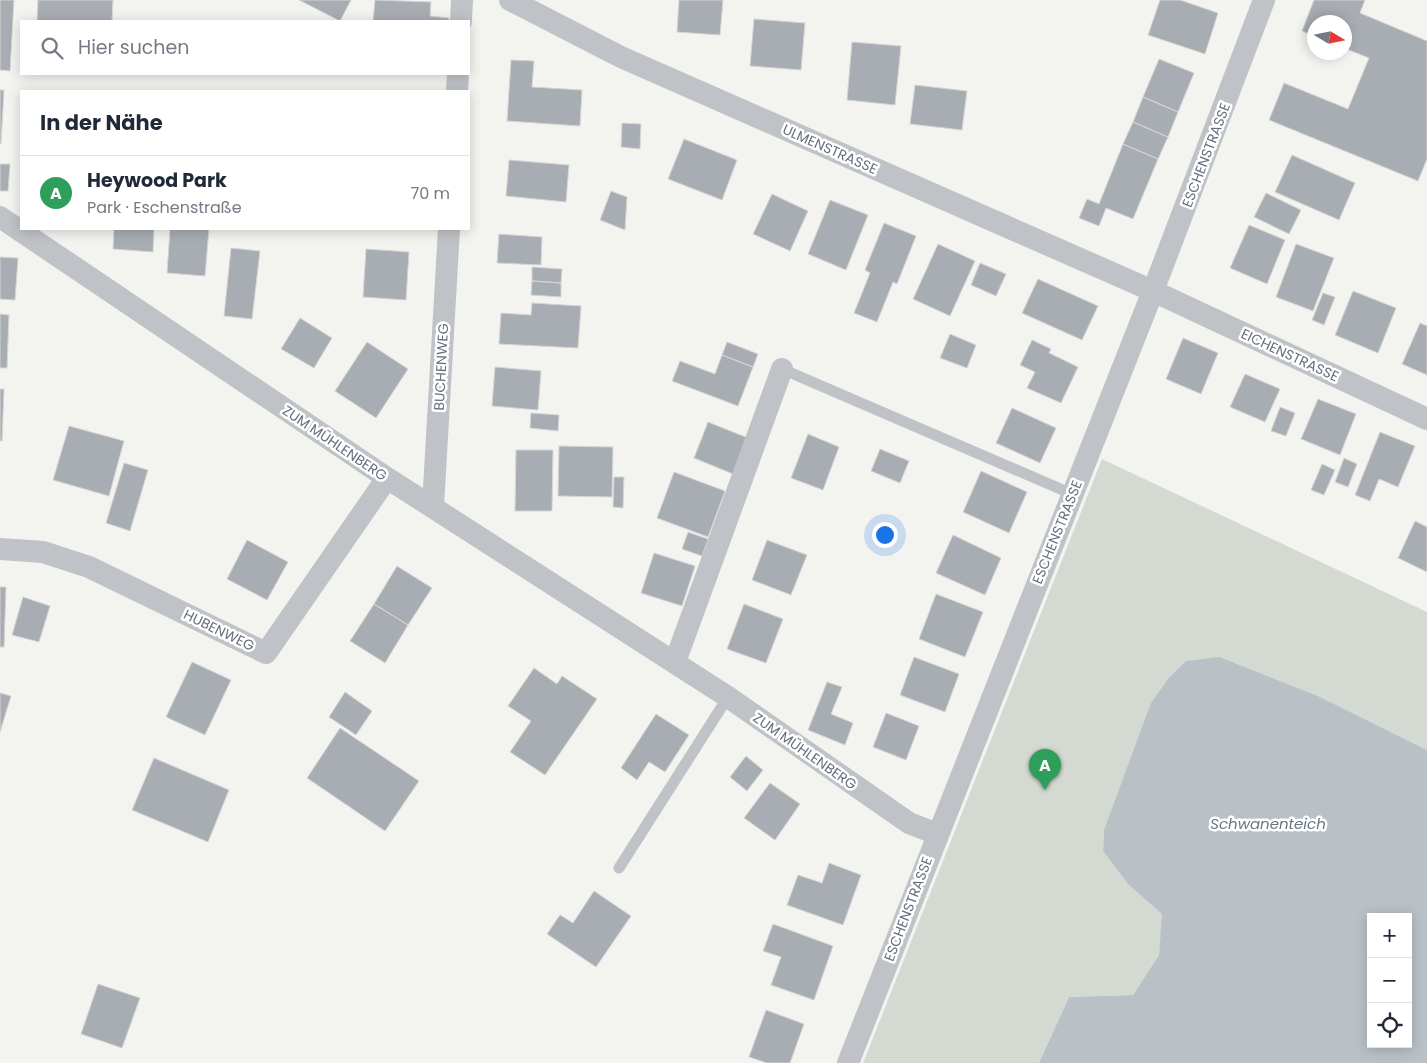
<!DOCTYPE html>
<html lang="de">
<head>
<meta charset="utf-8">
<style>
  :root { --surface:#fff; --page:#f6f6f7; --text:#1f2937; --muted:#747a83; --line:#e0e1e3; --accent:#d36f30 }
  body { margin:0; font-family:Poppins,sans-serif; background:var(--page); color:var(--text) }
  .controls { position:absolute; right:15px; bottom:15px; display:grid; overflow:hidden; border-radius:0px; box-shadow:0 2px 12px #0003 }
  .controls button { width:45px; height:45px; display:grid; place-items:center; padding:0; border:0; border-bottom:1px solid var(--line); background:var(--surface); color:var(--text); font:25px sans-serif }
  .compass { position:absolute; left:1307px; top:15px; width:45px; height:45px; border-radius:50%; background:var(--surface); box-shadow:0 2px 12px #0003; rotate:100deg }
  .you { position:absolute; left:884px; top:534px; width:18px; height:18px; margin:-12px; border:4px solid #fff; border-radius:50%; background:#1a73e8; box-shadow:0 0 0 8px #1a73e833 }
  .badge { display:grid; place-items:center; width:32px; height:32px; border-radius:50%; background:var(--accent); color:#fff; font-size:16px; font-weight:700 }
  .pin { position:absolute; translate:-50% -41px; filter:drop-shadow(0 1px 2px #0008) }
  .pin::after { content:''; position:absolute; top:26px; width:18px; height:15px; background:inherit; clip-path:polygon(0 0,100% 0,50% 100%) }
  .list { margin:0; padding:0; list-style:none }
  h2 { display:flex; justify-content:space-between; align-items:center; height:65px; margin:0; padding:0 20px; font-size:21px }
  h2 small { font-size:16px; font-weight:400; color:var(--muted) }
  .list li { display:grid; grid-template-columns:32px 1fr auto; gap:15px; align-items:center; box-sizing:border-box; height:75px; padding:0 20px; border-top:1px solid var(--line) }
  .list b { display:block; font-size:19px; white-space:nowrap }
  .list p { margin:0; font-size:16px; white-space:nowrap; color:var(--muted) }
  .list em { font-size:16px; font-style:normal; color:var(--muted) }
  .icon { flex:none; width:28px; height:28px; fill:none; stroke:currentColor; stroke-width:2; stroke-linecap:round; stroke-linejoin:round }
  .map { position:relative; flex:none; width:1427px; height:1063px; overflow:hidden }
  .search { position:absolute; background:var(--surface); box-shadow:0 2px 12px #0003; left:20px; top:20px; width:450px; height:55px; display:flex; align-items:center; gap:12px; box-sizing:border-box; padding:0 18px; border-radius:0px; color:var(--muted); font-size:19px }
  .panel { position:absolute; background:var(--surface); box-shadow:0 2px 12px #0003; left:20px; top:90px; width:450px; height:140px; border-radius:0px }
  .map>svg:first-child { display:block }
  .green { fill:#d4dad2 }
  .water { fill:#b9c1c7; fill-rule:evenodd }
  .building { fill:#a8adb4; stroke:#d5d5d3 }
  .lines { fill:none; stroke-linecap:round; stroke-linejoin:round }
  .service { stroke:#bfc2c6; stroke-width:11 }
  .minor { stroke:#bfc2c6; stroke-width:22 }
  .labels { text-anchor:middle; stroke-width:5; stroke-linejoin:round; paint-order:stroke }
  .street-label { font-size:14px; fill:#656f7f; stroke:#fff }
  .water-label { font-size:15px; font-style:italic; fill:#667683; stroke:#fff }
</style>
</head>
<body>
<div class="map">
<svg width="1427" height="1063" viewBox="0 0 1427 1063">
  <rect width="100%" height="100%" fill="#f3f4f0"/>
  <!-- green -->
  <path class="green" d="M1102,459L1427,612V750L1318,696L1220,657L1104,830L1103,851L1128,884L1163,914L1159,955L1133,995L1069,997L1039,1063H863Z"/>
  <!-- water -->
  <path class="water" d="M1220,657L1318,696L1427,750V1063H1039L1069,997L1133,995L1159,955L1162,914L1128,884L1103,851L1104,830L1151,703L1168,679L1186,661ZM1371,917H1408V1044H1371Z"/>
  <!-- building -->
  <path class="building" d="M0,0H14L10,71L0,70Z
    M38,0H113L112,21H37Z
    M299,0H351L340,21Z
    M375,0L431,2L430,16L449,18V21H373Z
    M679,0H723L720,35L677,32Z
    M1160,0H1180L1218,13L1205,54L1148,35Z
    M1314,0H1365L1360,13L1427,41V159L1418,181L1269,120L1284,83L1348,109L1369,58L1344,48V22H1314V36L1302,31Z
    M754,19L805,23L801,70L750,66Z
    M852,42L901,46L895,105L847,100Z
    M1159,59L1194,73L1178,112L1143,97Z
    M511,60L534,61L532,87L582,90L580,126L507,121Z
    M915,85L967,91L962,130L910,124Z
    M0,90H4L1,144H0Z
    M1143,97L1178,112L1168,137L1133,122Z
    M1133,122L1168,137L1158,159L1123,144Z
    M622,123L641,124L640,149L621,147Z
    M684,139L737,160L722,200L668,179Z
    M1123,144L1158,159L1133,219L1106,208L1099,226L1079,218L1087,199L1099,204Z
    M1292,155L1355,183L1339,220L1275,192Z
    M509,160L569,165L566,202L506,196Z
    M0,164H10L8,191H0Z
    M611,191L627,197L625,230L600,220Z
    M1266,193L1301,210L1289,234L1254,217Z
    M772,194L808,211L790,251L753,234Z
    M830,200L868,215L846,270L808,254Z
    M884,223L916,236L897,284L893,282L877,322L854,313L870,273L865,270Z
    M1249,225L1285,240L1267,284L1230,268Z
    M114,229H154L153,252L113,249Z
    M170,229H209L205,276L167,273Z
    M499,234L542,237L541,265L497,263Z
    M938,244L975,261L950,316L913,299Z
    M1296,244L1334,258L1313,311L1276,297Z
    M231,248L260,251L252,319L224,316Z
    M366,249L409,252L406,300L363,297Z
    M0,257L18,258L15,300L0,299Z
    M980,263L1006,274L996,296L971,285Z
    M532,267L562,269L561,283L532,281Z
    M1038,279L1098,306L1082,340L1022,313Z
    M532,281L561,283V297L531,295Z
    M1353,291L1396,308L1378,353L1335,335Z
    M1323,293L1335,297L1324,325L1312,320Z
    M532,303L581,306L578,348L499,344L501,313L531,315Z
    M0,314L9,315L7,368H0Z
    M300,318L332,338L314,368L281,349Z
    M1420,323L1427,326V375L1402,364Z
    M950,334L976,345L967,368L940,358Z
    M1183,338L1218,353L1201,394L1166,379Z
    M1032,340L1051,349L1049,353L1078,367L1061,403L1027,388L1035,372L1020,365Z
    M367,342L408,369L376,418L335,391Z
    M727,342L758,354L753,367L722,355Z
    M722,355L753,367L738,406L672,381L680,361L715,374Z
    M495,367L541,371L538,410L492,406Z
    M1245,374L1280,389L1265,422L1230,407Z
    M0,389H4L2,441H0Z
    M1318,399L1356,414L1340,455L1301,439Z
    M1280,407L1295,413L1286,436L1271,431Z
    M1012,408L1056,428L1040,463L996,443Z
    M531,413L559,415L558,431L530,428Z
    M708,422L748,438L733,474L694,458Z
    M69,426L124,441L109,496L53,480Z
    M1380,432L1415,446L1398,487L1379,479L1370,501L1355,495Z
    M808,434L839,447L823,490L791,478Z
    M559,446L613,447L612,497L558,496Z
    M880,449L909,461L900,483L871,471Z
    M516,450H553L552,511H515Z
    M1344,458L1357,464L1348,487L1335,482Z
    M124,463L148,470L130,531L106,523Z
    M1322,464L1335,470L1324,495L1311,490Z
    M981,471L1027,492L1009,533L963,512Z
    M674,472L725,491L708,537L657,518Z
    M614,477H624L623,508L613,507Z
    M1415,521L1427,527V572L1398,558Z
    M688,532L708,539L702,556L682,549Z
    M953,535L1001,558L985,595L936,573Z
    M247,540L288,562L267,600L227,579Z
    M767,540L807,555L791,595L752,580Z
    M654,553L695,566L682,606L641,593Z
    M397,566L432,588L408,625L374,604Z
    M0,587H6L4,647H0Z
    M936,594L983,612L965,657L919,639Z
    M23,597L50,606L39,642L12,635Z
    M374,604L408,625L385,663L350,641Z
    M744,604L783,619L766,663L727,649Z
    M914,657L959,674L945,712L900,695Z
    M192,662L231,680L205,735L166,717Z
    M534,668L557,684L562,676L597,699L545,775L510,752L531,721L508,706Z
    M827,682L842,687L831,714L853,723L845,745L808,730Z
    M345,692L372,711L356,735L329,717Z
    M0,693L11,696L0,732Z
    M886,713L919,726L906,760L873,747Z
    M656,714L689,735L665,772L649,762L637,780L621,768Z
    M340,728L419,781L385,831L307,778Z
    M746,756L763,770L747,791L730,777Z
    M154,758L229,790L208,842L132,810Z
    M770,783L800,804L775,840L744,818Z
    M829,863L861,875L843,925L787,905L798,875L822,883Z
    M594,891L631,916L596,967L547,934L560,915L573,923Z
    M773,924L833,946L814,1000L771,985L781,957L763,951Z
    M98,984L140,998L122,1048L81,1034Z
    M766,1010L804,1024L790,1063H767L749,1057Z"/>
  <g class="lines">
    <!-- service -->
    <path class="service" d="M782,369L1072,494
      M619,868L728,697"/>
    <!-- minor -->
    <path class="minor" d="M510,0L621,57L1153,291L1427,419
      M461,21L462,0
      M457,91L458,74
      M0,217L387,478L728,697L909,823L937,834
      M433,506L449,229
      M0,549L43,552L89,567L266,653L387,478
      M675,662L782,369
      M848,1063L1153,291L1264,0"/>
  </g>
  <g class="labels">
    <!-- street labels -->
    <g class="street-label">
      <text transform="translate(830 149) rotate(24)" y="5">ULMENSTRASSE</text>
      <text transform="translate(1206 155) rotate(-69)" y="5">ESCHENSTRASSE</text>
      <text transform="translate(1290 355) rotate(25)" y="5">EICHENSTRASSE</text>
      <text transform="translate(441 367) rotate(-87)" y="5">BUCHENWEG</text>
      <text transform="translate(335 443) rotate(34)" y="5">ZUM MÜHLENBERG</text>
      <text transform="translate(1057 532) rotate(-68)" y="5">ESCHENSTRASSE</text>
      <text transform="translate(219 630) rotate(26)" y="5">HUBENWEG</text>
      <text transform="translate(805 751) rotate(35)" y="5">ZUM MÜHLENBERG</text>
      <text transform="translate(908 909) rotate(-69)" y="5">ESCHENSTRASSE</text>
    </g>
    <!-- water labels -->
    <g class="water-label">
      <text x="1268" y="829">Schwanenteich</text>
    </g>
  </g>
</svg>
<div class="controls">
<button>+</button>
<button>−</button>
<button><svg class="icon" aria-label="locate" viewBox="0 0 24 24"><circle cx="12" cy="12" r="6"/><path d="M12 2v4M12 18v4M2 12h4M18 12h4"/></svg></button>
</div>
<svg class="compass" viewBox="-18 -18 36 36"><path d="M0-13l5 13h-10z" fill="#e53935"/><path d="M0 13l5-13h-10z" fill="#747a83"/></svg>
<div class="you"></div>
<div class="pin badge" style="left:1045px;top:790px;background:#2e9e5b">A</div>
<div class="search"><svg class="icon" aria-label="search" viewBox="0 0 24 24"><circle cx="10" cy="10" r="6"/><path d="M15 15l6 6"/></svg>Hier suchen</div>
<section class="panel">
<h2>In der Nähe<small></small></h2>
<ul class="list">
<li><span class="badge" style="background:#2e9e5b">A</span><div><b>Heywood Park</b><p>Park · Eschenstraße</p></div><em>70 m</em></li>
</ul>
</section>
</div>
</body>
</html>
